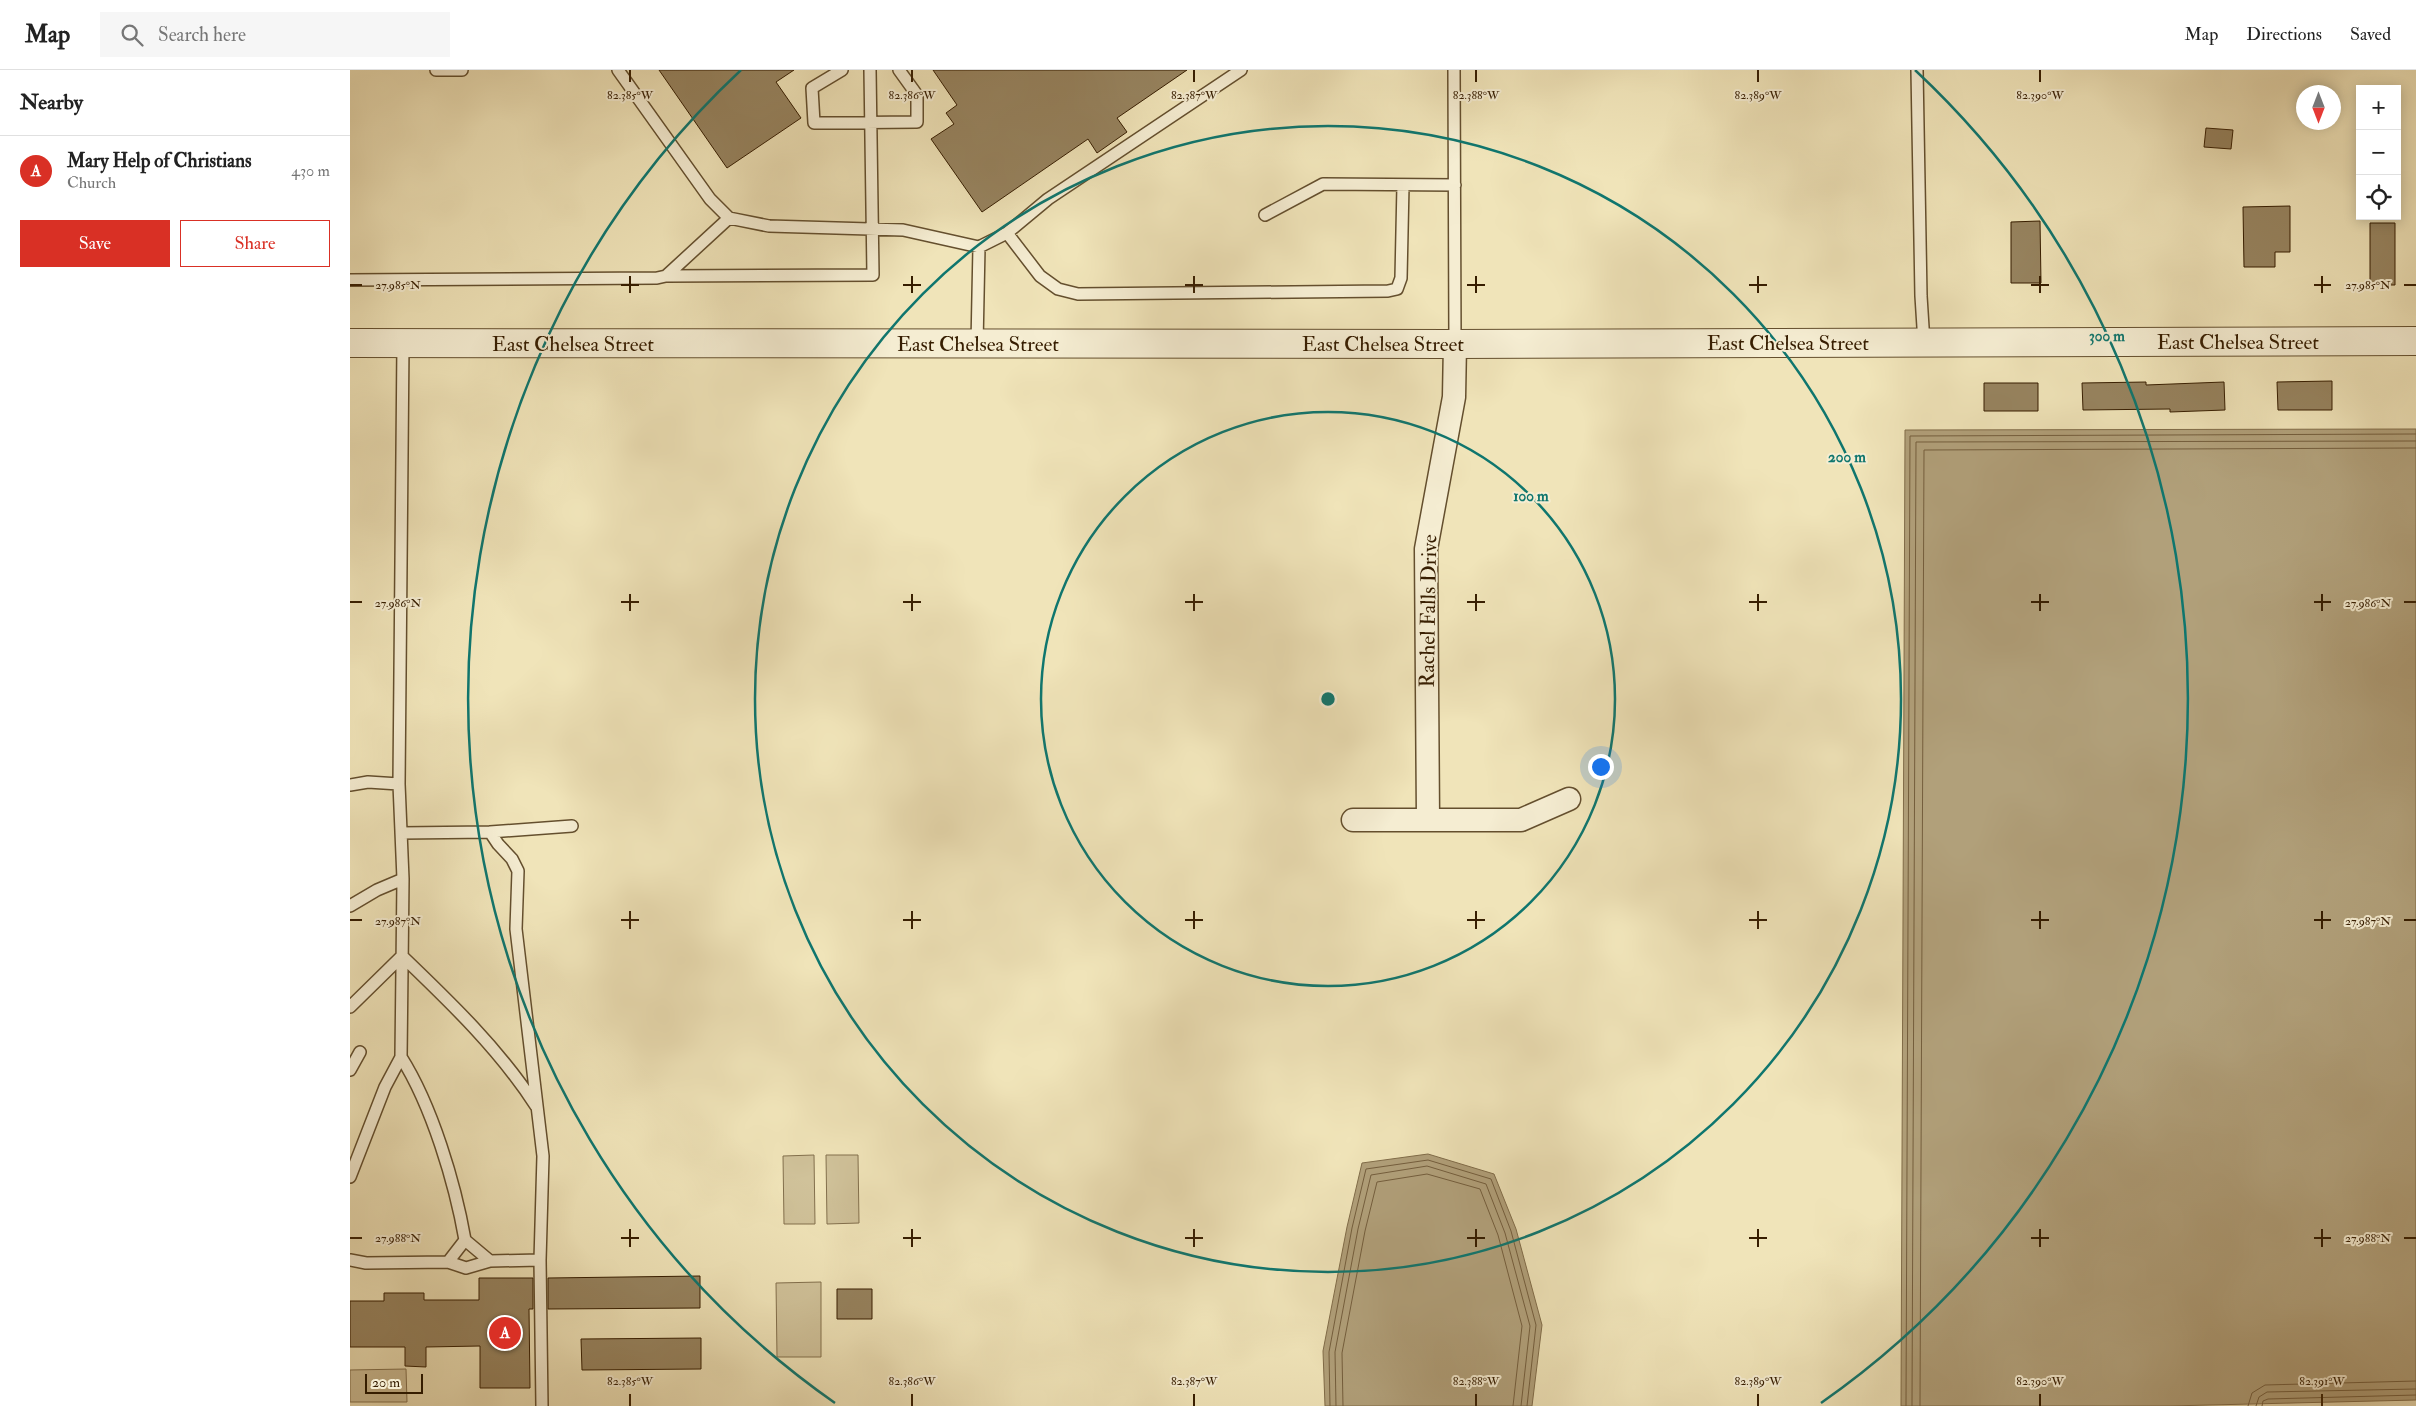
<!DOCTYPE html>
<html lang="en">
<head>
<meta charset="utf-8">
<style>
  :root { --surface:#fff; --page:#f6f6f6; --text:#222; --muted:#767676; --line:#e0e0e0; --accent:#d93025 }
  body { margin:0; font-family:"IM FELL Double Pica",serif; background:var(--page); color:var(--text) }
  .controls { position:absolute; right:15px; top:15px; display:grid; overflow:hidden; border-radius:0px; box-shadow:0 2px 12px #0003 }
  .controls button { width:45px; height:45px; display:grid; place-items:center; padding:0; border:0; border-bottom:1px solid var(--line); background:var(--surface); color:var(--text); font:25px sans-serif }
  .compass { position:absolute; left:1946px; top:15px; width:45px; height:45px; border-radius:50%; background:var(--surface); box-shadow:0 2px 12px #0003; rotate:180deg }
  .scale { position:absolute; left:15px; bottom:12px; width:58px; box-sizing:border-box; padding-left:5px; border:2px solid #361d00; border-top:0; font-size:14px; line-height:18px; white-space:nowrap; color:#361d00; -webkit-text-stroke:4px #f5edd2; paint-order:stroke }
  .you { position:absolute; left:1250px; top:696px; width:18px; height:18px; margin:-12px; border:4px solid #fff; border-radius:50%; background:#1a73e8; box-shadow:0 0 0 8px #1a73e833 }
  .badge { display:grid; place-items:center; width:32px; height:32px; border-radius:50%; background:var(--accent); color:#fff; font-size:16px; font-weight:700 }
  .pin { position:absolute; translate:-50% -50%; border:2px solid #fff; box-shadow:0 1px 5px #0006 }
  .list { margin:0; padding:0; list-style:none }
  h2 { display:flex; justify-content:space-between; align-items:center; height:65px; margin:0; padding:0 20px; font-size:21px }
  h2 small { font-size:16px; font-weight:400; color:var(--muted) }
  .list li { display:grid; grid-template-columns:32px 1fr auto; gap:15px; align-items:center; box-sizing:border-box; height:70px; padding:0 20px; border-top:1px solid var(--line) }
  .list b { display:block; font-size:19px; white-space:nowrap }
  .list p { margin:0; font-size:16px; white-space:nowrap; color:var(--muted) }
  .list em { font-size:16px; font-style:normal; color:var(--muted) }
  .actions { display:flex; gap:10px; padding:15px 20px }
  .actions a { flex:1; padding:11px 0; border:1px solid var(--accent); border-radius:0px; text-align:center; font-size:18px; color:var(--accent) }
  .actions .main { background:var(--accent); color:#fff }
  .icon { flex:none; width:28px; height:28px; fill:none; stroke:currentColor; stroke-width:2; stroke-linecap:round; stroke-linejoin:round }
  .map { position:relative; flex:none; width:2066px; height:1336px; overflow:hidden }
  header { display:flex; align-items:center; gap:30px; box-sizing:border-box; height:70px; padding:0 25px; background:var(--surface); border-bottom:1px solid var(--line) }
  header strong { font-size:24px }
  nav { display:flex; gap:28px; margin-inline-start:auto; font-size:18px }
  .search { width:350px; height:45px; background:var(--page); display:flex; align-items:center; gap:12px; box-sizing:border-box; padding:0 18px; border-radius:0px; color:var(--muted); font-size:19px }
  main { display:flex }
  aside { flex:1; background:var(--surface) }
  .map>svg:first-child { display:block }
  .green { fill:#d0c29a; stroke:#83704d }
  .water { fill:#b1a07a; stroke:#806c49 }
  .lines { fill:none; stroke-linecap:round; stroke-linejoin:round }
  .shore { stroke:#745e3d; stroke-width:1 }
  .building { fill:#978460; stroke:#361d00 }
  .service-casing { stroke:#644f2e; stroke-width:14 }
  .minor-casing { stroke:#644f2e; stroke-width:25 }
  .tertiary-casing { stroke:#644f2e; stroke-width:30 }
  .service { stroke:#f5edd2; stroke-width:11 }
  .minor { stroke:#f5edd2; stroke-width:22 }
  .tertiary { stroke:#f5edd2; stroke-width:28 }
  .ticks { fill:none; stroke:#361d00; stroke-width:2 }
  .ring { fill:none; stroke:#0f766e; stroke-width:2.5 }
  .labels { text-anchor:middle; stroke-width:4; stroke-linejoin:round; paint-order:stroke }
  .street-label { font-size:21px; fill:#361d00; stroke:#f5edd2 }
  .ticks-label { font-size:12px; text-anchor:middle; fill:#361d00; stroke:#f5edd2; stroke-width:4; stroke-linejoin:round; paint-order:stroke }
  .centre { fill:#0f766e; stroke:#f5edd2; stroke-width:2.5 }
  .ring-label { font-size:15px; text-anchor:middle; font-weight:bold; fill:#0f766e; stroke:#f5edd2; stroke-width:4; stroke-linejoin:round; paint-order:stroke }
</style>
</head>
<body>
<header>
<strong>Map</strong>
<div class="search"><svg class="icon" aria-label="search" viewBox="0 0 24 24"><circle cx="10" cy="10" r="6"/><path d="M15 15l6 6"/></svg>Search here</div>
<nav><a>Map</a><a>Directions</a><a>Saved</a></nav>
</header>
<main>
<aside>
<h2>Nearby<small></small></h2>
<ul class="list">
<li><span class="badge">A</span><div><b>Mary Help of Christians</b><p>Church</p></div><em>430 m</em></li>
</ul>
<div class="actions"><a class="main">Save</a><a>Share</a></div>
</aside>
<div class="map">
<svg width="2066" height="1336" viewBox="0 0 2066 1336">
  <rect width="100%" height="100%" fill="#f0e4b9"/>
  <filter id="stains"><feTurbulence type="fractalNoise" baseFrequency=".004" numOctaves="4"/><feColorMatrix values="0 0 0 0 .2 0 0 0 0 .09 0 0 0 0 .02 0 0 0 .5 -.17"/></filter>
  <radialGradient id="worn" r=".72"><stop offset=".6" stop-color="#630" stop-opacity="0"/><stop offset="1" stop-color="#630" stop-opacity=".3"/></radialGradient>
  <!-- green -->
  <path class="green" d="M464,1085L465,1154H434L433,1086Z
    M476,1085H508L509,1153L477,1154Z
    M471,1212V1287H427L426,1213Z
    M56,1299L57,1332H0V1300Z"/>
  <!-- water -->
  <path class="water" d="M2066,359V1330L1819,1336H1551L1555,360Z
    M1078,1084L1144,1104L1166,1159L1192,1255L1182,1336H975L973,1281L997,1157L1012,1093Z"/>
  <g class="lines">
    <!-- shore -->
    <path class="shore" d="M980,1336L979,1282L1002,1158L1016,1099L1078,1090L1141,1109L1161,1161L1186,1255L1177,1336
      M986,1336L985,1282L1008,1159L1021,1105L1077,1096L1136,1114L1155,1163L1180,1256L1171,1336
      M993,1336L992,1283L1015,1161L1027,1112L1077,1104L1130,1119L1148,1165L1172,1256L1163,1336
      M1556,1336L1560,366L2066,364
      M1562,1336L1566,372L2066,371
      M1570,1336L1574,380L2066,378
      M1898,1336L1902,1323L1915,1315L2066,1311
      M1906,1336L1909,1327L1917,1322L2066,1319
      M1912,1336L1913,1331L1918,1329L2066,1325"/>
  </g>
  <!-- building -->
  <path class="building" d="M309,0H444L426,12L451,48L377,98Z
    M583,0H837L767,48L777,62L747,83L738,69L632,142L581,69L604,54L596,43L607,35Z
    M1856,58L1883,60L1881,79L1854,77Z
    M1940,136V182H1925V197H1894L1893,137Z
    M1690,151L1691,213H1661V152Z
    M2020,153H2045V215H2020Z
    M1982,311V340H1928L1927,312Z
    M1796,312V315L1874,312L1875,340L1820,342V339L1733,340L1732,313Z
    M1634,313H1688V341H1634Z
    M350,1206V1238L198,1239V1208Z
    M129,1208H183V1239H179L180,1318H130V1276L76,1277V1297L55,1296V1277H0V1231H34V1223H74V1230H129Z
    M487,1219H522V1249H487Z
    M351,1268V1299L232,1300L231,1269Z"/>
  <g class="lines">
    <defs>
      <path id="service" d="M86,0H112
        M268,0L360,129L379,148L419,156L553,160L629,177L657,163L698,129L891,0
        M492,0L462,18L464,53L567,52V25L549,0
        M1104,0L1105,274
        M1567,0L1571,226L1574,273
        M915,145L973,114L1105,115
        M657,163L690,206L708,219L728,224L1038,221L1047,219L1051,208L1053,115
        M316,206L523,205L520,0
        M0,210L307,208L316,206L379,148
        M627,274L629,177
        M0,715L18,712L49,714L53,273
        M140,762L222,756
        M51,763L140,762L148,774L162,789L168,801L166,859L193,1086L190,1190L192,1336
        M0,836L27,820L53,809L49,714
        M0,937L52,886C100,932 150,980 186,1036
        M51,987L53,809
        M0,1000L10,982
        M0,1107L35,1017L51,987C82,1036 105,1113 115,1170L140,1191
        M0,1190L16,1193L98,1192L116,1198L140,1191L190,1190
        M98,1192L115,1170"/>
      <path id="minor" d="M1078,749L1076,479L1104,327L1105,274
        M1003,750H1171L1219,729"/>
      <path id="tertiary" d="M0,273L1105,274L2066,271"/>
    </defs>
    <!-- service casing -->
    <use href="#service" class="service-casing"/>
    <!-- minor casing -->
    <use href="#minor" class="minor-casing"/>
    <!-- tertiary casing -->
    <use href="#tertiary" class="tertiary-casing"/>
    <!-- service -->
    <use href="#service" class="service"/>
    <!-- minor -->
    <use href="#minor" class="minor"/>
    <!-- tertiary -->
    <use href="#tertiary" class="tertiary"/>
  </g>
  <!-- ticks -->
  <path class="ticks" d="M280,0V12M562,0V12M844,0V12M1126,0V12M1408,0V12M1690,0V12M280,206V223M562,206V223M844,206V223M1126,206V223M1408,206V223M1690,206V223M1972,206V223M0,215H12M271,215H289M553,215H571M835,215H853M1117,215H1135M1399,215H1417M1681,215H1699M1964,215H1981M2054,215H2066M280,524V541M562,524V541M844,524V541M1126,524V541M1408,524V541M1690,524V541M1972,524V541M0,532H12M271,532H289M553,532H571M835,532H853M1117,532H1135M1399,532H1417M1681,532H1699M1964,532H1981M2054,532H2066M280,841V859M562,841V859M844,841V859M1126,841V859M1408,841V859M1690,841V859M1972,841V859M0,850H12M271,850H289M553,850H571M835,850H853M1117,850H1135M1399,850H1417M1681,850H1699M1964,850H1981M2054,850H2066M280,1159V1177M562,1159V1177M844,1159V1177M1126,1159V1177M1408,1159V1177M1690,1159V1177M1972,1159V1177M0,1168H12M271,1168H289M553,1168H571M835,1168H853M1117,1168H1135M1399,1168H1417M1681,1168H1699M1964,1168H1981M2054,1168H2066M280,1324V1336M562,1324V1336M844,1324V1336M1126,1324V1336M1408,1324V1336M1690,1324V1336M1972,1324V1336"/>
  <!-- distance rings -->
  <g class="ring">
    <circle cx="978" cy="629" r="287"/>
    <circle cx="978" cy="629" r="573"/>
    <path d="M485 1333A860 860 0 0 1 391 0M1565 0A860 860 0 0 1 1471 1333"/>
  </g>
  <g class="labels">
    <!-- street labels -->
    <g class="street-label">
      <text x="1888" y="279">East Chelsea Street</text>
      <text x="1438" y="280">East Chelsea Street</text>
      <text x="223" y="281">East Chelsea Street</text>
      <text x="628" y="281">East Chelsea Street</text>
      <text x="1033" y="281">East Chelsea Street</text>
      <text transform="translate(1078 541) rotate(-89)" y="7">Rachel Falls Drive</text>
    </g>
  </g>
  <g class="ticks-label">
    <text x="280" y="29">82.385°W</text>
    <text x="562" y="29">82.386°W</text>
    <text x="844" y="29">82.387°W</text>
    <text x="1126" y="29">82.388°W</text>
    <text x="1408" y="29">82.389°W</text>
    <text x="1690" y="29">82.390°W</text>
    <text x="2018" y="219">27.985°N</text>
    <text x="48" y="219">27.985°N</text>
    <text x="2018" y="537">27.986°N</text>
    <text x="48" y="537">27.986°N</text>
    <text x="2018" y="855">27.987°N</text>
    <text x="48" y="855">27.987°N</text>
    <text x="2018" y="1172">27.988°N</text>
    <text x="48" y="1172">27.988°N</text>
    <text x="280" y="1315">82.385°W</text>
    <text x="562" y="1315">82.386°W</text>
    <text x="844" y="1315">82.387°W</text>
    <text x="1126" y="1315">82.388°W</text>
    <text x="1408" y="1315">82.389°W</text>
    <text x="1690" y="1315">82.390°W</text>
    <text x="1972" y="1315">82.391°W</text>
  </g>
  <circle cx="978" cy="629" r="8" class="centre"/>
  <g class="ring-label">
    <text x="1757" y="271">300 m</text>
    <text x="1497" y="392">200 m</text>
    <text x="1181" y="431">100 m</text>
  </g>
  <rect width="100%" height="100%" filter="url(#stains)"/>
  <rect width="100%" height="100%" fill="url(#worn)"/>
</svg>
<div class="controls">
<button>+</button>
<button>−</button>
<button><svg class="icon" aria-label="locate" viewBox="0 0 24 24"><circle cx="12" cy="12" r="6"/><path d="M12 2v4M12 18v4M2 12h4M18 12h4"/></svg></button>
</div>
<svg class="compass" viewBox="-18 -18 36 36"><path d="M0-13l5 13h-10z" fill="#e53935"/><path d="M0 13l5-13h-10z" fill="#767676"/></svg>
<div class="scale">20 m</div>
<div class="you"></div>
<div class="pin badge" style="left:155px;top:1263px">A</div>
</div>
</main>
</body>
</html>
